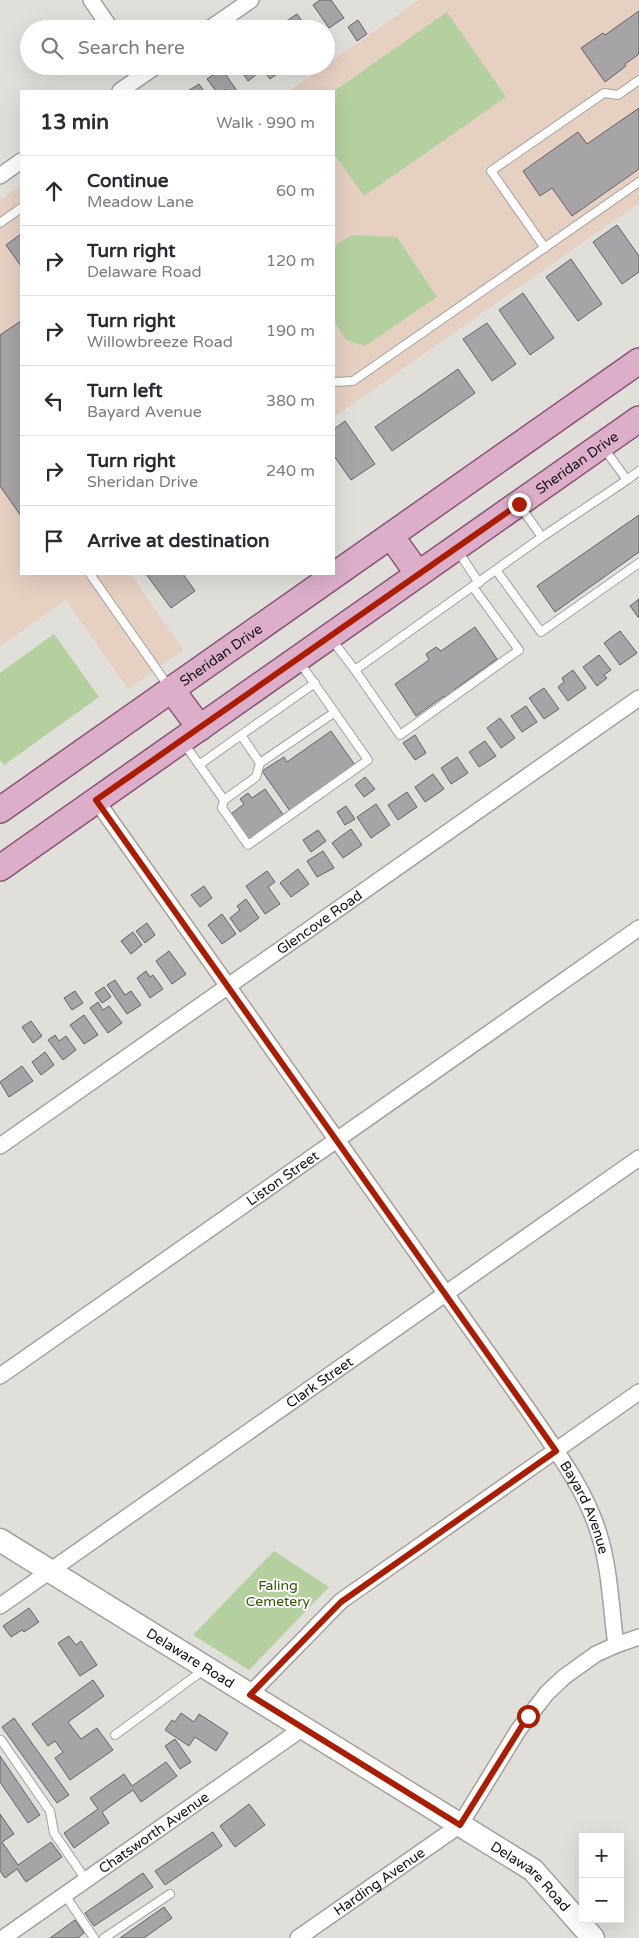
<!DOCTYPE html>
<html lang="en">
<head>
<meta charset="utf-8">
<style>
  :root { --surface:#fff; --page:#f2f2f3; --text:#2b2b33; --muted:#7c7c81; --line:#e1e1e2 }
  body { margin:0; font-family:"Varela Round",sans-serif; background:var(--page); color:var(--text) }
  .controls { position:absolute; right:15px; bottom:15px; display:grid; overflow:hidden; border-radius:0px; box-shadow:0 5px 20px #0002 }
  .controls button { width:45px; height:45px; display:grid; place-items:center; padding:0; border:0; border-bottom:1px solid var(--line); background:var(--surface); color:var(--text); font:25px sans-serif }
  .stop { position:absolute; width:15px; height:15px; margin:-11px; border:4px solid #ab1d00; border-radius:50%; background:#fff }
  .stop.end { background:#ab1d00; border-color:#fff; box-shadow:0 1px 5px #0008 }
  .list { margin:0; padding:0; list-style:none }
  h2 { display:flex; justify-content:space-between; align-items:center; height:65px; margin:0; padding:0 20px; font-size:21px }
  h2 small { font-size:16px; font-weight:400; color:var(--muted) }
  .list li { display:grid; grid-template-columns:32px 1fr auto; gap:15px; align-items:center; box-sizing:border-box; height:70px; padding:0 20px; border-top:1px solid var(--line) }
  .list b { display:block; font-size:19px; white-space:nowrap }
  .list p { margin:0; font-size:16px; white-space:nowrap; color:var(--muted) }
  .list em { font-size:16px; font-style:normal; color:var(--muted) }
  .icon { flex:none; width:28px; height:28px; fill:none; stroke:currentColor; stroke-width:2; stroke-linecap:round; stroke-linejoin:round }
  .map { position:relative; flex:none; width:639px; height:1938px; overflow:hidden }
  .search { position:absolute; background:var(--surface); box-shadow:0 5px 20px #0002; left:20px; top:20px; width:315px; height:55px; display:flex; align-items:center; gap:12px; box-sizing:border-box; padding:0 18px; border-radius:28px; color:var(--muted); font-size:19px }
  .panel { position:absolute; background:var(--surface); box-shadow:0 5px 20px #0002; left:20px; top:90px; width:315px; height:485px; border-radius:0px }
  .map>svg:first-child { display:block }
  .education { fill:#e5d0c2 }
  .green { fill:#b5d09f }
  .building { fill:#a7a4a7; stroke:#656265 }
  .lines { fill:none; stroke-linecap:round; stroke-linejoin:round }
  .lane-casing { stroke:#a3a19d; stroke-width:10 }
  .street-casing { stroke:#a3a19d; stroke-width:18 }
  .secondary-casing { stroke:#a3a19d; stroke-width:25 }
  .primary-casing { stroke:#875472; stroke-width:28 }
  .lane { stroke:#fff; stroke-width:8 }
  .street { stroke:#fff; stroke-width:15 }
  .secondary { stroke:#fff; stroke-width:22 }
  .primary { stroke:#dcaeca; stroke-width:25 }
  .route { stroke:#ab1d00; stroke-width:6 }
  .labels { text-anchor:middle; stroke-width:4; stroke-linejoin:round; paint-order:stroke }
  .street-label { font-size:14px; fill:#131211; stroke:#fff }
  .park-label { font-size:14px; fill:#355605; stroke:#fff }
</style>
</head>
<body>
<div class="map">
<svg width="639" height="1938" viewBox="0 0 639 1938">
  <rect width="100%" height="100%" fill="#e0dfda"/>
  <!-- education -->
  <path class="education" d="M419,0H639V203L334,417V91H289Z
    M21,185V574H131L183,650L128,689L66,600L0,646V200Z"/>
  <!-- green -->
  <path class="green" d="M447,12L506,97L364,196L334,154V91Z
    M352,235L397,237L437,297L365,346L346,340L334,321V246Z
    M54,634L99,697L4,765L0,760V673Z
    M274,1551L329,1587L249,1670L193,1635Z"/>
  <!-- building -->
  <path class="building" d="M320,0H331L344,18L329,28L313,5Z
    M639,11V54L625,64L626,66L605,82L581,48L603,33L605,35Z
    M297,14L308,29H285L282,24Z
    M358,20L367,34L357,41L348,27Z
    M238,66H259L254,70L257,74L248,81Z
    M263,66H272L277,74L270,79L262,68Z
    M222,69L237,91H228L227,90L216,91L207,79Z
    M199,84L204,91H188Z
    M639,108V169L572,216L552,188L540,196L523,171L578,132L587,144Z
    M617,225L639,256V272L622,284L593,242Z
    M21,234V266L6,245Z
    M571,259L602,304L578,321L546,277Z
    M523,293L554,338L530,355L499,310Z
    M21,321V516L0,486V335Z
    M487,323L516,364L492,381L463,339Z
    M458,369L475,393L392,451L375,427Z
    M345,421L375,464L351,480L334,456V429Z
    M639,515V552L555,612L537,586Z
    M146,574H183L195,591L171,608Z
    M639,599V617H638L630,606Z
    M475,627L497,659L455,689L457,692L447,700L444,696L416,716L395,684L429,660L426,654L436,647L441,651Z
    M620,631L637,653L620,665L604,643Z
    M599,655L611,670L604,675L607,678L597,686L583,667Z
    M573,670L586,688L568,701L558,687L564,682L562,678Z
    M544,688L559,709L544,719L529,698Z
    M526,706L537,722L522,732L511,716Z
    M500,718L515,738L501,748L487,728Z
    M331,731L355,765L290,811L262,771L284,757L287,762Z
    M415,735L426,753L415,760L403,743Z
    M485,741L496,756L479,767L469,752Z
    M457,757L468,773L451,784L441,768Z
    M433,774L444,789L425,802L415,787Z
    M365,777L375,789L364,797L355,785Z
    M265,789L284,816L250,840L231,814L244,804L240,799L248,793L252,798Z
    M407,792L417,807L398,820L388,805Z
    M376,804L390,825L371,838L357,817Z
    M346,806L355,819L345,825L337,812Z
    M351,829L362,845L343,858L332,843Z
    M318,830L326,841L311,852L303,840Z
    M323,851L334,868L317,877L307,861Z
    M298,869L309,884L291,897L280,883Z
    M267,871L275,882L268,887L280,904L265,914L246,886Z
    M204,886L212,898L200,907L191,895Z
    M246,899L259,918L240,932L230,918L240,910L237,906Z
    M222,914L236,934L222,944L208,925Z
    M147,923L155,935L145,943L136,931Z
    M133,932L142,945L131,954L121,941Z
    M169,951L186,974L172,984L156,961Z
    M146,971L150,977L153,975L163,989L150,998L137,978Z
    M115,980L125,995L131,991L141,1005L127,1014L107,985Z
    M104,987L111,997L102,1003L95,993Z
    M75,991L83,1003L72,1010L64,998Z
    M98,1002L103,1010L109,1006L122,1023L108,1033L90,1008Z
    M84,1015L98,1035L84,1044L70,1025Z
    M31,1021L42,1036L33,1043L22,1027Z
    M55,1035L59,1041L66,1036L76,1050L63,1060L48,1040Z
    M45,1052L54,1065L41,1075L32,1062Z
    M22,1066L33,1081L9,1097L0,1082Z
    M29,1608L39,1622L24,1632L22,1630L11,1637L3,1626Z
    M69,1636L76,1645L81,1641L97,1665L80,1676L58,1643Z
    M93,1680L104,1696L68,1722L81,1739L97,1728L113,1750L70,1780L55,1758L63,1752L55,1741L48,1746L32,1724Z
    M181,1713L194,1722L199,1714L228,1733L216,1751L195,1737L189,1746L165,1730L172,1720L175,1722Z
    M14,1718L69,1795L57,1803L2,1727Z
    M175,1739L191,1762L180,1769L165,1746Z
    M0,1756L40,1815L28,1823L0,1782Z
    M166,1762L177,1776L141,1802L133,1790L102,1812L109,1823L74,1848L64,1833L98,1809L90,1798L124,1774L132,1786Z
    M249,1804L265,1825L235,1847L220,1826Z
    M0,1814L14,1834L2,1842L18,1865L51,1842L62,1857L26,1882L17,1869L5,1878L0,1871Z
    M213,1832L222,1846L165,1885L155,1871Z
    M143,1873L153,1887L94,1926L85,1913Z
    M164,1907L172,1918L144,1938H120Z
    M75,1920L84,1933L78,1938H50Z"/>
  <g class="lines">
    <defs>
      <path id="lane" d="M0,223L21,208
        M545,248L491,171L604,93L618,95L639,80
        M334,382L353,381L639,182
        M627,480L639,471
        M520,506L542,537
        M458,551L479,583
        M496,570L541,632L639,563
        M90,574L169,687
        M332,640L355,670L542,537L627,480L603,447
        M355,670L400,735L519,650L473,587
        M315,683L241,735L260,763L335,712
        M183,742L224,800L256,777L260,763
        M199,765L241,735
        M224,800L222,808L248,845L368,760L300,663
        M115,1735L205,1669
        M1,1740L50,1811L54,1833L86,1880
        M65,1895L94,1938
        M104,1938L170,1894"/>
      <g id="street">
        <path d="M91,0L111,29"/>
        <path d="M209,29L251,0"/>
        <path d="M120,91L156,66"/>
        <path d="M0,176L21,161"/>
        <path id="s1" d="M96,800L529,1411C556,1451 585,1488 599,1534C610,1569 611,1609 616,1645"/>
        <path id="s2" d="M0,1146L639,698"/>
        <path id="s3" d="M0,1376L639,928"/>
        <path id="s4" d="M0,1606L639,1158"/>
        <path d="M249,1695L341,1601L639,1392"/>
        <path id="s5" d="M3,1938L303,1728"/>
        <path id="s6" d="M298,1938L460,1825L519,1729L547,1693L564,1677L596,1654L616,1645L639,1637"/>
      </g>
      <g id="secondary">
        <path id="s7" d="M0,1540L533,1870L593,1938"/>
      </g>
      <g id="primary">
        <path d="M391,536L418,574"/>
        <path d="M171,689L200,728"/>
        <path id="s8" d="M0,810L639,361"/>
        <path id="s9" d="M0,868L639,419"/>
      </g>
    </defs>
    <!-- lane casing -->
    <use href="#lane" class="lane-casing"/>
    <!-- street casing -->
    <use href="#street" class="street-casing"/>
    <!-- secondary casing -->
    <use href="#secondary" class="secondary-casing"/>
    <!-- primary casing -->
    <use href="#primary" class="primary-casing"/>
    <!-- lane -->
    <use href="#lane" class="lane"/>
    <!-- street -->
    <use href="#street" class="street"/>
    <!-- secondary -->
    <use href="#secondary" class="secondary"/>
    <!-- primary -->
    <use href="#primary" class="primary"/>
  </g>
  <g class="lines">
    <!-- route -->
    <path class="route" d="M519,504L96,800L556,1451L341,1602L250,1695L460,1825L528,1716"/>
  </g>
  <g class="labels">
    <!-- street labels -->
    <g class="street-label">
      <text dy="5" stroke="none"><textPath href="#s9" startOffset="705">Sheridan Drive</textPath></text>
      <text dy="5" stroke="none"><textPath href="#s8" startOffset="270">Sheridan Drive</textPath></text>
      <text dy="5" stroke="none"><textPath href="#s2" startOffset="390">Glencove Road</textPath></text>
      <text dy="5" stroke="none"><textPath href="#s3" startOffset="345">Liston Street</textPath></text>
      <text dy="5" stroke="none"><textPath href="#s4" startOffset="390">Clark Street</textPath></text>
      <text dy="5" stroke="none"><textPath href="#s1" startOffset="861">Bayard Avenue</textPath></text>
      <text dy="5" stroke="none"><textPath href="#s7" startOffset="224">Delaware Road</textPath></text>
      <text dy="5" stroke="none"><textPath href="#s5" startOffset="184">Chatsworth Avenue</textPath></text>
      <text dy="5" stroke="none"><textPath href="#s7" startOffset="629">Delaware Road</textPath></text>
      <text dy="5" stroke="none"><textPath href="#s6" startOffset="99">Harding Avenue</textPath></text>
    </g>
    <!-- park labels -->
    <g class="park-label">
      <text x="278" y="1590">Faling<tspan x="278" dy="16">Cemetery</tspan></text>
    </g>
  </g>
</svg>
<div class="controls">
<button>+</button>
<button>−</button>
</div>
<div class="stop" style="left:528px;top:1716px"></div>
<div class="stop end" style="left:519px;top:504px"></div>
<div class="search"><svg class="icon" aria-label="search" viewBox="0 0 24 24"><circle cx="10" cy="10" r="6"/><path d="M15 15l6 6"/></svg>Search here</div>
<section class="panel">
<h2>13 min<small>Walk · 990 m</small></h2>
<ul class="list">
<li><svg class="icon" aria-label="ahead" viewBox="0 0 24 24"><path d="M12 20V5M6 11l6-6 6 6"/></svg><div><b>Continue</b><p>Meadow Lane</p></div><em>60 m</em></li>
<li><svg class="icon" aria-label="right" viewBox="0 0 24 24"><path d="M7 20v-9h11M14 6l5 5-5 5"/></svg><div><b>Turn right</b><p>Delaware Road</p></div><em>120 m</em></li>
<li><svg class="icon" aria-label="right" viewBox="0 0 24 24"><path d="M7 20v-9h11M14 6l5 5-5 5"/></svg><div><b>Turn right</b><p>Willowbreeze Road</p></div><em>190 m</em></li>
<li><svg class="icon" aria-label="left" viewBox="0 0 24 24"><path d="M17 20v-9H6M10 6l-5 5 5 5"/></svg><div><b>Turn left</b><p>Bayard Avenue</p></div><em>380 m</em></li>
<li><svg class="icon" aria-label="right" viewBox="0 0 24 24"><path d="M7 20v-9h11M14 6l5 5-5 5"/></svg><div><b>Turn right</b><p>Sheridan Drive</p></div><em>240 m</em></li>
<li><svg class="icon" aria-label="arrive" viewBox="0 0 24 24"><path d="M6 21V4h12l-3 4 3 4H6"/></svg><div><b>Arrive at destination</b></div></li>
</ul>
</section>
</div>
</body>
</html>
